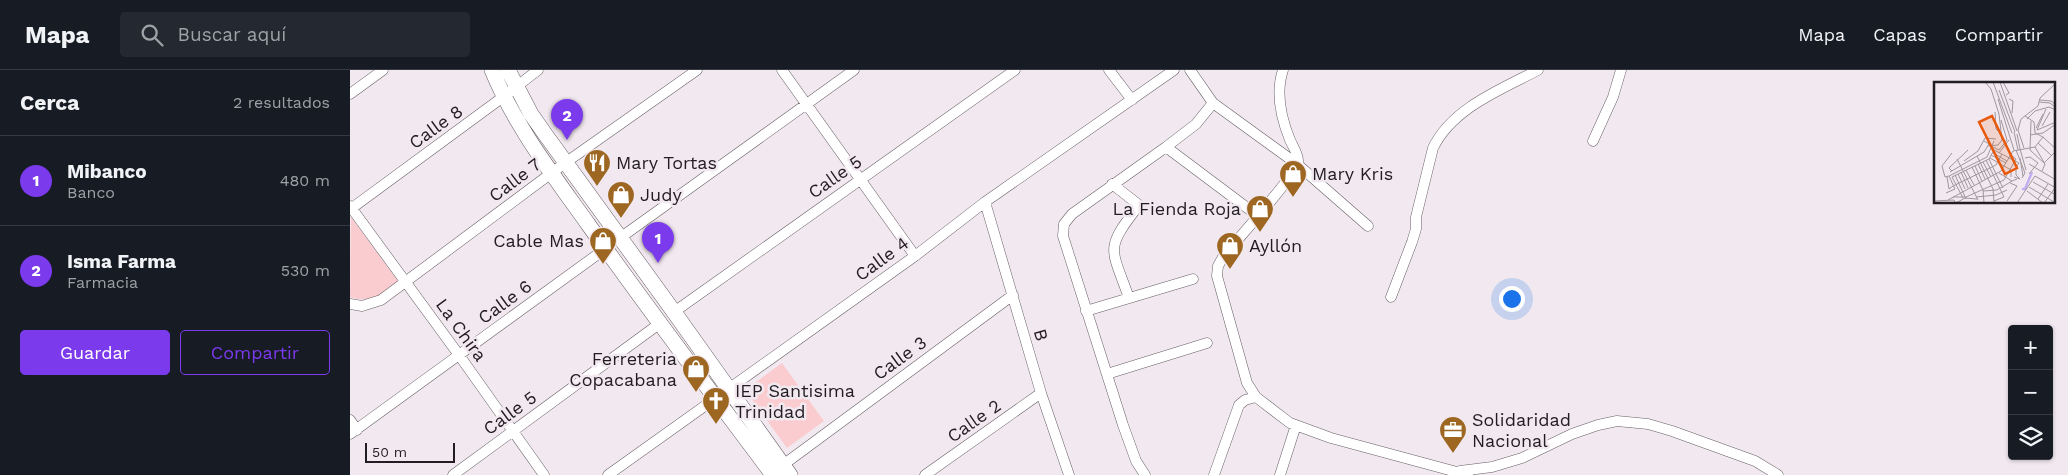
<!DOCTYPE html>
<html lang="es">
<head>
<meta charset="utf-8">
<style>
  :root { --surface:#171b24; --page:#242831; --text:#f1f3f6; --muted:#9ea1a6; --line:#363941; --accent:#7c3aed }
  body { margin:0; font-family:"Work Sans",sans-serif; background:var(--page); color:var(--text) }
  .controls { position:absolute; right:15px; bottom:15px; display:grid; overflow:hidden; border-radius:5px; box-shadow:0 1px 4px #0004 }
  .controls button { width:45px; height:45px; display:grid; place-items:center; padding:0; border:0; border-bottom:1px solid var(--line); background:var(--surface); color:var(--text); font:25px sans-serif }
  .scale { position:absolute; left:15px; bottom:12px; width:90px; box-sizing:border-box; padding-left:5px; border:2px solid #211d20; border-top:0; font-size:14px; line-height:18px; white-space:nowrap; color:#211d20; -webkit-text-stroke:4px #f2e9f0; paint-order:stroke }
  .you { position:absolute; left:1161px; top:228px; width:18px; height:18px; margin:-12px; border:4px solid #fff; border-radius:50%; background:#1a73e8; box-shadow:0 0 0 8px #1a73e833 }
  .badge { display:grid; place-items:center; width:32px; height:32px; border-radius:50%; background:var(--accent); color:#fff; font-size:16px; font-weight:700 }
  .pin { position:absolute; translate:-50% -41px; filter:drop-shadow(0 1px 2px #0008) }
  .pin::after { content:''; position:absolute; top:26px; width:18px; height:15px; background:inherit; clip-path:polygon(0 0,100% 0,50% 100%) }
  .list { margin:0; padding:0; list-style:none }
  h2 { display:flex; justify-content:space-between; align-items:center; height:65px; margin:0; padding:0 20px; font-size:21px }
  h2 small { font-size:16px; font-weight:400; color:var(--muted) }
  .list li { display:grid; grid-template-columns:32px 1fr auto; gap:15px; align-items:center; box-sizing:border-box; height:90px; padding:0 20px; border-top:1px solid var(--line) }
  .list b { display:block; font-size:19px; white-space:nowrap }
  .list p { margin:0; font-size:16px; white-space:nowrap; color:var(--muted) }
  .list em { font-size:16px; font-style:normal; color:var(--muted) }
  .actions { display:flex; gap:10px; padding:15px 20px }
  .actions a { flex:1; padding:11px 0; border:1px solid var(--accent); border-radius:5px; text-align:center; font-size:18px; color:var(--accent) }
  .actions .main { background:var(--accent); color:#fff }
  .icon { flex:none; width:28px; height:28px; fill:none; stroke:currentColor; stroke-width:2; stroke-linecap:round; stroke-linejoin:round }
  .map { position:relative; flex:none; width:1718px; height:405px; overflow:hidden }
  header { display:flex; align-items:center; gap:30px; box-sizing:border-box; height:70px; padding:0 25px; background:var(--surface); border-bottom:1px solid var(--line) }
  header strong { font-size:24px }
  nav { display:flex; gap:28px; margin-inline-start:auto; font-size:18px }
  .search { width:350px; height:45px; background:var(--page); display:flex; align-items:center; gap:12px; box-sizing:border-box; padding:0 18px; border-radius:5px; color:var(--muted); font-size:19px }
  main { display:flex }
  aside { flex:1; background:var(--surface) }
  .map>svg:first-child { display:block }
  .green { fill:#faccd0 }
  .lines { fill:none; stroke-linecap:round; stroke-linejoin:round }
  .street-casing { stroke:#675f65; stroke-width:11 }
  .secondary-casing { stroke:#675f65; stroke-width:16 }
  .street { stroke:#fff; stroke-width:10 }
  .secondary { stroke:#fff; stroke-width:15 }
  .labels { text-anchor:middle; stroke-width:5; stroke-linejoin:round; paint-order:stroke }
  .street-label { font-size:18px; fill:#211d20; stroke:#f2e9f0 }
  .poi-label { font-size:18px; fill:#211d20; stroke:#f2e9f0; text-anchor:start }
  .inset-river { fill:none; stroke:#c4adf2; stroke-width:2.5 }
  .inset-road { fill:none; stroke:#9e979d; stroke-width:1 }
  .view { fill:#e8590c; fill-opacity:0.15; stroke:#e8590c; stroke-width:2.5 }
  .inset-edge { fill:none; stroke:#211d20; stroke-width:2.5 }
</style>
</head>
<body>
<header>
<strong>Mapa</strong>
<div class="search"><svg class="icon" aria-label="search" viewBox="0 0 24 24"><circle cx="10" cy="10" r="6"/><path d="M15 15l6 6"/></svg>Buscar aquí</div>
<nav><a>Mapa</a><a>Capas</a><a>Compartir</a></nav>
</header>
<main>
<aside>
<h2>Cerca<small>2 resultados</small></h2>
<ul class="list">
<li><span class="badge">1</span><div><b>Mibanco</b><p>Banco</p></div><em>480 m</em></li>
<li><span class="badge">2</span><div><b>Isma Farma</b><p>Farmacia</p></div><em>530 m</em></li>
</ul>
<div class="actions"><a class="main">Guardar</a><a>Compartir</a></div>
</aside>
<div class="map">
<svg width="1718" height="405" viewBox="0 0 1718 405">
  <rect width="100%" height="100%" fill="#f2e9f0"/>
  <!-- green -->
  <path class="green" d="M1,147L50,214C34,223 19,234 0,227Z
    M432,293L474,351L437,378L395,320Z"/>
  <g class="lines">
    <defs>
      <path id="street" d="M432,0L565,186
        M759,0L782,30
        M840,0L863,33L947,94L1018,156
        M933,0C925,24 931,48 940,70C943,77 949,85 948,92C946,105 885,172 873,187L868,196L867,206L897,313L906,327L940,353L981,368L1118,405
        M0,24L33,0
        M1243,71L1263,27L1271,0
        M816,77L908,146
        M762,114L789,135C754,180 761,177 779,228
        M635,132L691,323L719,405
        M0,136L109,285L194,405
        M2,138L153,27L188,0
        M270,168L504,0
        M1041,227L1062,172L1066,159V147L1083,78C1102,38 1152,19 1188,0
        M0,234L12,236L31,230L215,93L347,0
        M736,241L843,209
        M324,242L665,0
        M757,304L857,273
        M0,350L7,360
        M0,364L255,179
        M433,395L663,225
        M1110,401L1142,397L1172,388L1222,364L1248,355L1267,351L1298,354L1322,361L1405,391L1428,405
        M103,405L309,254
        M258,405L565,186L635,132L824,0
        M575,405L691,323
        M795,405L786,391L773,355L713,166L714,154L722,144L816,77L846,54L863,33
        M864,405L889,335L895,330L906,327
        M930,405L946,355"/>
      <path id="secondary" d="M142,0C165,56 203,105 238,154C298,239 361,322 423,405
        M158,0L181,44L195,64L324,242L440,405"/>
    </defs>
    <!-- street casing -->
    <use href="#street" class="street-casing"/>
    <!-- secondary casing -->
    <use href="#secondary" class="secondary-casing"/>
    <!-- street -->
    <use href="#street" class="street"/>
    <!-- secondary -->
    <use href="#secondary" class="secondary"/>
  </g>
  <!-- icons -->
  <defs>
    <symbol id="restaurant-pin" viewBox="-11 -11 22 30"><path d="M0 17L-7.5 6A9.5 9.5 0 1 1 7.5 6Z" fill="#9d6621" stroke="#f2e9f0"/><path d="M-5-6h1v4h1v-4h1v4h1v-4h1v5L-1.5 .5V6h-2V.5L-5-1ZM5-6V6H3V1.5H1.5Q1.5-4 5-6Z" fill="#fff"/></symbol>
    <symbol id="shop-pin" viewBox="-11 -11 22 30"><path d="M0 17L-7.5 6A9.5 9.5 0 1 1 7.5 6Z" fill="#9d6621" stroke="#f2e9f0"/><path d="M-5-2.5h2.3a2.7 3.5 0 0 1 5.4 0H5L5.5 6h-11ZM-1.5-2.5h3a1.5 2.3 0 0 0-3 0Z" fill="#fff"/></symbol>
    <symbol id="church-pin" viewBox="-11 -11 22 30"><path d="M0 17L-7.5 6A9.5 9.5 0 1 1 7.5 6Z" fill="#9d6621" stroke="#f2e9f0"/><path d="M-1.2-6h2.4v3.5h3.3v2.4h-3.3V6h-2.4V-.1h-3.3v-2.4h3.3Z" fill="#fff"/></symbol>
    <symbol id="office-pin" viewBox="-11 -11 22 30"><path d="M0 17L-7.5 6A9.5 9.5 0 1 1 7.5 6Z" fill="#9d6621" stroke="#f2e9f0"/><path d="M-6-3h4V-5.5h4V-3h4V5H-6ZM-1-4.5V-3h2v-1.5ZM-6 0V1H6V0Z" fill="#fff"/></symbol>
  </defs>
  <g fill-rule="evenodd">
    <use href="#restaurant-pin" x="231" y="77" width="32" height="43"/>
    <use href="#shop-pin" x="927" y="88" width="32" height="43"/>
    <use href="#shop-pin" x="255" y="109" width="32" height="43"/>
    <use href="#shop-pin" x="894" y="123" width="32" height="43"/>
    <use href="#shop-pin" x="237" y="155" width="32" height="43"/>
    <use href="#shop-pin" x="864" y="160" width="32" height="43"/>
    <use href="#shop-pin" x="330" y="283" width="32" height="43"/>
    <use href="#church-pin" x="350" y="315" width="32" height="43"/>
    <use href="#office-pin" x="1087" y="344" width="32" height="43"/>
  </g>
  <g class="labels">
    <!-- street labels -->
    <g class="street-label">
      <text transform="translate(86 57) rotate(-36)" y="6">Calle 8</text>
      <text transform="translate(485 107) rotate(-35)" y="6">Calle 5</text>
      <text transform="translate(165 110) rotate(-37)" y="6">Calle 7</text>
      <text transform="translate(532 189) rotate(-36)" y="6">Calle 4</text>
      <text transform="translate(155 232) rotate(-36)" y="6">Calle 6</text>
      <text transform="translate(111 260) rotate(54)" y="6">La Chira</text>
      <text transform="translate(691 265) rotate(74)" y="6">B</text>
      <text transform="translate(550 288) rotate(-36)" y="6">Calle 3</text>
      <text transform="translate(160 343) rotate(-36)" y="6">Calle 5</text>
      <text transform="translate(624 351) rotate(-35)" y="6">Calle 2</text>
    </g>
    <!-- poi labels -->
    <g class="poi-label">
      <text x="266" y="99">Mary Tortas</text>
      <text x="962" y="110">Mary Kris</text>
      <text x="290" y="131">Judy</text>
      <text x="891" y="145" text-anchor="end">La Fienda Roja</text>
      <text x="234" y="177" text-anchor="end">Cable Mas</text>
      <text x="899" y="182">Ayllón</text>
      <text x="327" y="295" text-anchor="end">Ferreteria<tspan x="327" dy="21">Copacabana</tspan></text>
      <text x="385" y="327">IEP Santisima<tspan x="385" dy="21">Trinidad</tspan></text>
      <text x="1122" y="356">Solidaridad<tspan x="1122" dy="21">Nacional</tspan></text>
    </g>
  </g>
  <!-- overview -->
  <g transform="translate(1584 12)">
    <rect width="121" height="121" fill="#f2e9f0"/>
    <path class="inset-river" d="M88,107H91L98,90"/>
    <path class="inset-road" d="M51,0L57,7L65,32L68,58L64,63L54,64M59,0L78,51M66,0L83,49M69,0L75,11L72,13M65,8L81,50M64,17L80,68M75,17L79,19L78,31M106,18L117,19L122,23M105,20L116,21L122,26M61,30L62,47L66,51M91,34L100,40L101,51L109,55L101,65L111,82L108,89M93,37L101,29L115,25L122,28M97,39L96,68L111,82M108,44L116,30M102,46L109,32M103,48L112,27M103,48L122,40M80,50L84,68M83,52L86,67M96,53L109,51L122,42M109,55L122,67M104,61L118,74M59,65L65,68L73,58L67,38M90,66L84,48L87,37L104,24L106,16L121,2M86,67L92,88M60,68L85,81L83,84M82,68L91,91L88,96M59,71L73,79M65,71L75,58M57,73L72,81M43,74L59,107L60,121M56,76L77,88V95M86,76L89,94M91,76L96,75L104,81L95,92M23,77L44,118M55,77L62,92M52,78L70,115L60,119M30,79L44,69L51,56L62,57M49,80L57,95M111,80L122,69M44,82L51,97M95,82L122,98M41,84L48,99M38,85L49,108L50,121M32,88L40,103M18,89L15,86L34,68M16,90L50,70L55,62L50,59M27,90L34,106M65,91L78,99L83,97M24,92L31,107M62,92L69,106M21,93L32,117M15,94L11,95L8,84L18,71M13,95L15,107L19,104M18,95L55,77L60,68M18,95L29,116M80,95L86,97L82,93V87M99,100L122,113M19,104L62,83L68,72M95,105L120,120M49,109L63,108L78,99M93,109L109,121M12,111L21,107L15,94L53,75L60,59M19,115H32L70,98L82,77L77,73M42,115L62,113L73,108M104,117L114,102M14,118L67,89L79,69L101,65M0,119L20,118L21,121M73,119L83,104L76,101M22,121L31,116L43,117M27,121H44M83,121L101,94L122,106M110,121L121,106"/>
    <path class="view" d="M58,34L83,86L71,92L45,40Z"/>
    <rect width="121" height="121" class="inset-edge"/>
  </g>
</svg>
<div class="controls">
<button>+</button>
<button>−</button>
<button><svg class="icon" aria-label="layers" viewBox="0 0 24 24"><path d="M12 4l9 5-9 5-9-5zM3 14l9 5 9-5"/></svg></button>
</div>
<div class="scale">50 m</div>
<div class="you"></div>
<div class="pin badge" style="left:308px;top:193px">1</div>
<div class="pin badge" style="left:217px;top:70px">2</div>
</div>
</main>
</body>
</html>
